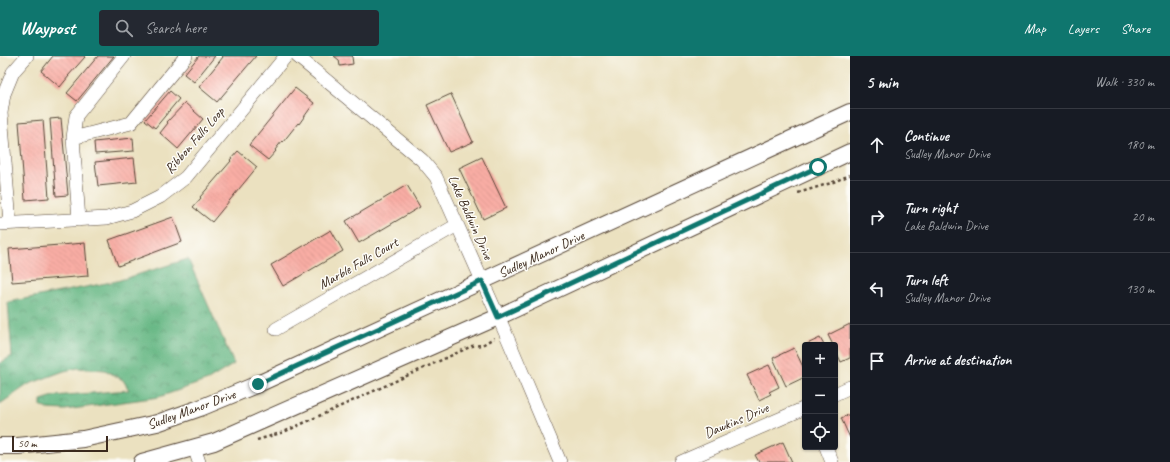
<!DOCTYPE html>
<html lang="en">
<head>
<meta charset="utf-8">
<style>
  :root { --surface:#171b24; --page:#242831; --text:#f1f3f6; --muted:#9ea1a6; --line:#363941; --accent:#0f766e }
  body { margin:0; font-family:Caveat,sans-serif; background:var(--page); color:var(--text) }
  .controls { position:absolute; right:12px; bottom:12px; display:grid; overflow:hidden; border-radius:4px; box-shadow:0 1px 3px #0004 }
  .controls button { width:36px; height:36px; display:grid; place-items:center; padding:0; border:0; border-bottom:1px solid var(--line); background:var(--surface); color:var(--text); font:20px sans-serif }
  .scale { position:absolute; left:12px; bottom:10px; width:96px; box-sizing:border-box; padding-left:4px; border:2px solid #3b2a1e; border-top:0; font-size:11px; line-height:14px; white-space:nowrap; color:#3b2a1e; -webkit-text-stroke:3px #fdfcf7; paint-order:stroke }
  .stop { position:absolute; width:12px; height:12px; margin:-9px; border:3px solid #0f766e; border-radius:50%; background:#fff }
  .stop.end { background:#0f766e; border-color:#fff; box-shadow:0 1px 4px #0008 }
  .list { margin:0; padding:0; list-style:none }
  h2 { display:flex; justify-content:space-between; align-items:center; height:52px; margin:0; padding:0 16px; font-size:17px }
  h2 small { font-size:13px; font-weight:400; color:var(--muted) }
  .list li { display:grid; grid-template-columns:26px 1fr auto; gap:12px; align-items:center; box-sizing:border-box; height:72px; padding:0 16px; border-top:1px solid var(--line) }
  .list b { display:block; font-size:15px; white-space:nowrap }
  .list p { margin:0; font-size:13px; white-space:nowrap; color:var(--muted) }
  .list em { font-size:13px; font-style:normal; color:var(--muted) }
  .icon { flex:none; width:22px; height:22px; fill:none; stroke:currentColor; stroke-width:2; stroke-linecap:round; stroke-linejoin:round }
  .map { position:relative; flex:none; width:850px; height:406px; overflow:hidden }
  header { display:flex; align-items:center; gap:24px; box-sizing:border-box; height:56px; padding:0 20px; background:var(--accent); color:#fff }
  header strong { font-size:19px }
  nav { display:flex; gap:22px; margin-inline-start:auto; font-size:14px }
  .search { width:280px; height:36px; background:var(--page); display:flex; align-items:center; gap:10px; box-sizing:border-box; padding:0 14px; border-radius:4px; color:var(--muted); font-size:15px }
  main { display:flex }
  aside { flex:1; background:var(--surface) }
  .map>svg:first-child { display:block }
  .forest { fill:url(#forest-crowns); stroke:#517152 }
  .building { fill:url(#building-back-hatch) }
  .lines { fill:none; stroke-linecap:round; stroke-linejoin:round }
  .minor-casing { stroke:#554536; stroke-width:14 }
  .major-casing { stroke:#554536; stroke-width:18 }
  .path { stroke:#554536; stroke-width:2.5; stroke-dasharray:3 3; stroke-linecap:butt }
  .minor { stroke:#fff; stroke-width:13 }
  .major { stroke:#fff; stroke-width:16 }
  .route { stroke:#0f766e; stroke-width:5 }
  .labels { text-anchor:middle; stroke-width:3; stroke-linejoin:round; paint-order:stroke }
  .street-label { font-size:14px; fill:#3b2a1e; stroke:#fdfcf7 }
</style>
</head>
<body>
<header>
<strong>Waypost</strong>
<div class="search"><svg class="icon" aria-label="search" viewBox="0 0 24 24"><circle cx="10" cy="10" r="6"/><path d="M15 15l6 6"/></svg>Search here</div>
<nav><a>Map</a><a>Layers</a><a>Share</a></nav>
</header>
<main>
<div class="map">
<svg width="850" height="406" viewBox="0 0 850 406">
  <defs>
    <pattern id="forest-crowns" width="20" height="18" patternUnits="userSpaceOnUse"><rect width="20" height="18" fill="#67b885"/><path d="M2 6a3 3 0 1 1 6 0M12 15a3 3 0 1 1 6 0" fill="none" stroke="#56966c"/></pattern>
    <pattern id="building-back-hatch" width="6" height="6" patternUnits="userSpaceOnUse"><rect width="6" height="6" fill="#f9ada4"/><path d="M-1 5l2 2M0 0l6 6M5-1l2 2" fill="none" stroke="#d6958d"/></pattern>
  </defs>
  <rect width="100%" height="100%" fill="#fdfcf7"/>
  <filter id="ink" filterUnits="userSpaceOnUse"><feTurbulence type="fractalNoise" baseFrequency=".025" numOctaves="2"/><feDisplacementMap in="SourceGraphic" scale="8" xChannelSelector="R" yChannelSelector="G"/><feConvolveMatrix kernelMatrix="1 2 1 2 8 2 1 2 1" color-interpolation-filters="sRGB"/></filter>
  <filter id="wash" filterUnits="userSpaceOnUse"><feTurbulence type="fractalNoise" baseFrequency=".012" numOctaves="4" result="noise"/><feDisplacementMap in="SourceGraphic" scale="16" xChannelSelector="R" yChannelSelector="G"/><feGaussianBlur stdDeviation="0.9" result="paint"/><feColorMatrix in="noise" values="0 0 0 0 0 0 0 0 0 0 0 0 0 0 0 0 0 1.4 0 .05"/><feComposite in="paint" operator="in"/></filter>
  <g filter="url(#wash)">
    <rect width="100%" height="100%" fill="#ebe1c0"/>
    <!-- forest -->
    <path class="forest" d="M188,203L234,308L208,324L159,341L65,354L47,353L41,350V344L54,340L129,334L123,324L105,314L78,312L64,315L29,328L0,348V307L12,300L8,246L117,225Z"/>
    <g id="blocks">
      <!-- building -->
      <path class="building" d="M53,0H84L85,1L68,20H69L60,31L41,15Z
        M98,0H114L77,45L67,37Z
        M199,0H215L194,26L184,18Z
        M222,0H256L217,46L199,31L223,1Z
        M334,0H353L352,1L353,8L340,10L339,4Z
        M295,32L314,47L299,68L298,67L283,86L282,85L275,94L276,95L268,104L249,89Z
        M170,35L179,43L155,72L145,64Z
        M451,38L473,86L449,96L427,49Z
        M185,47L203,63L178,93L160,77L168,67L167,66Z
        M61,62L68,139L56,140L50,63Z
        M43,64L49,142L25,144L19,66Z
        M133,82L134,95L95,98L94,86Z
        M238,95L257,111L212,166L193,151L201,142L200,141L231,105L230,104Z
        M482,101L506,152L483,163L459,112Z
        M134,102L137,126L98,130L95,106Z
        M407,129L420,151L359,187L346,165Z
        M173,161L182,186L118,210L109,184Z
        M331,174L343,195L283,230L271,209Z
        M85,187L88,220L12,226L9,193Z
        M850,268V302L841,306L835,293V289H833L828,279Z
        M820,282L824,289H805Z
        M794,292L805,315V321L786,330L773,302Z
        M769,309L779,331L769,336L771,338L759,344L747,319Z
        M850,358V382L841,362Z
        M783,386L792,406H759L755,399Z"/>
    </g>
  </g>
  <g filter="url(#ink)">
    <use href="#blocks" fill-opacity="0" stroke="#554536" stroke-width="1"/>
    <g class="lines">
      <defs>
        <path id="minor" d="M297,0L422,104L436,121L505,276L560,406
          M73,82L131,67L186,0
          M79,164L73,82L76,60L124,0
          M10,167L1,57L4,38L13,16L27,0
          M0,168L107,162L132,155L160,141L186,121L286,0
          M276,273L457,169
          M835,338L850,331
          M194,391L199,406
          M826,391L832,406
          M681,406L805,352"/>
        <path id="major" d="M0,390H18L83,383L157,367L200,352L258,328L850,56
          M142,406L214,386L498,261L850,96"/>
      </defs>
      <!-- minor casing -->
      <use href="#minor" class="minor-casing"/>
      <!-- major casing -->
      <use href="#major" class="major-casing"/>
      <!-- path -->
      <path class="path" d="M798,137L831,127L850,119
        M257,384L284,376L472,290L482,289L494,282"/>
      <!-- minor -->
      <use href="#minor" class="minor"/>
      <!-- major -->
      <use href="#major" class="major"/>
    </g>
  </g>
  <g class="lines" filter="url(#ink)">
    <!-- route -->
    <path class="route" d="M258,328L482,225L498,261L818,111"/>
  </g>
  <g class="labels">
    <!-- street labels -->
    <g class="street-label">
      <text transform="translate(194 84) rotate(-49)" y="5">Ribbon Falls Loop</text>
      <text transform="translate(471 161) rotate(66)" y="5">Lake Baldwin Drive</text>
      <text transform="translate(541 198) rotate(-25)" y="5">Sudley Manor Drive</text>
      <text transform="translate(358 207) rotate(-30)" y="5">Marble Falls Court</text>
      <text transform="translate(191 353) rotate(-20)" y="5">Sudley Manor Drive</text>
      <text transform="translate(736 364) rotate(-23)" y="5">Dawkins Drive</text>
    </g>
  </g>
</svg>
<div class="controls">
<button>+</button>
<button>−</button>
<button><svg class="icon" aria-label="locate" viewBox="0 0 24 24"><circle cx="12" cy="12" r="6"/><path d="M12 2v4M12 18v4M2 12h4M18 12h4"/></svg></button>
</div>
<div class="scale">50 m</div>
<div class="stop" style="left:818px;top:111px"></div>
<div class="stop end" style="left:258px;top:328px"></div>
</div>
<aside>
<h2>5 min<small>Walk · 330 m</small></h2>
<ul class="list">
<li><svg class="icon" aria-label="ahead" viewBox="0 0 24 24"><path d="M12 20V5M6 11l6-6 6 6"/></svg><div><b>Continue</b><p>Sudley Manor Drive</p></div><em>180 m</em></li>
<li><svg class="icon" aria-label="right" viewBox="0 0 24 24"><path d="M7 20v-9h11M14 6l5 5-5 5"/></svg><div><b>Turn right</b><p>Lake Baldwin Drive</p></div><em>20 m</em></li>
<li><svg class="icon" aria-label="left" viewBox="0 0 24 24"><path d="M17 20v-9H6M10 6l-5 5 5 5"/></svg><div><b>Turn left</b><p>Sudley Manor Drive</p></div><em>130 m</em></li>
<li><svg class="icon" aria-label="arrive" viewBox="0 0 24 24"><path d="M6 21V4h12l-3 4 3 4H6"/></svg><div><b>Arrive at destination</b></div></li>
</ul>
</aside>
</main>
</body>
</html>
